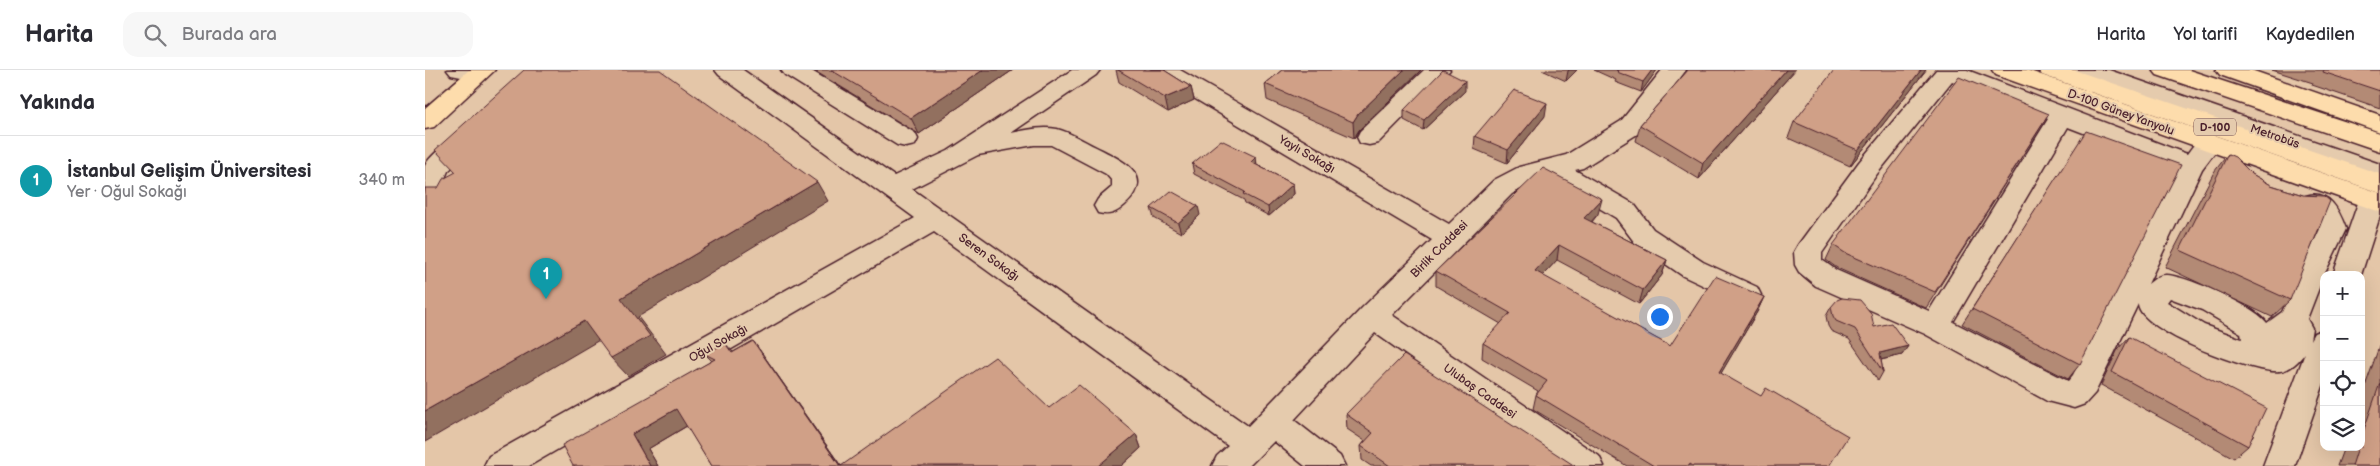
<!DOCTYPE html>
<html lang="tr">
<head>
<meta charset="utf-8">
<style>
  :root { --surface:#fff; --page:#f7f7f7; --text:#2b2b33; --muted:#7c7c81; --line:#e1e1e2; --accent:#1f6fb2 }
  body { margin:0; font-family:"Balsamiq Sans",sans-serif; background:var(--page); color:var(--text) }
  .controls { position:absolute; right:15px; bottom:15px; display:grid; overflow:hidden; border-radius:10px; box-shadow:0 5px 20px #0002 }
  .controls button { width:45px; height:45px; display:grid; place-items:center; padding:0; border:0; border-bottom:1px solid var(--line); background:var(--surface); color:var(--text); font:25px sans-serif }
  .you { position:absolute; left:1234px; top:246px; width:18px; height:18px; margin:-12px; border:4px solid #fff; border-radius:50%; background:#1a73e8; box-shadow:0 0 0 8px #1a73e833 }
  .badge { display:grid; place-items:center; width:32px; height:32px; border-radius:50%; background:var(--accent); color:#fff; font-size:16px; font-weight:700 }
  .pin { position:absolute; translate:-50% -41px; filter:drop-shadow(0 1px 2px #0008) }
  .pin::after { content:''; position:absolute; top:26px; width:18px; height:15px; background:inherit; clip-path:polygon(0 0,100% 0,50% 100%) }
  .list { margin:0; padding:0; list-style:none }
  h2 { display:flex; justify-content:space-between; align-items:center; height:65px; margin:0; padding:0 20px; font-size:21px }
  h2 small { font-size:16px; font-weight:400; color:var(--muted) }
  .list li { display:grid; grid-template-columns:32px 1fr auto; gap:15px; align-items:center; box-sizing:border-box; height:90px; padding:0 20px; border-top:1px solid var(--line) }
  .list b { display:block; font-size:19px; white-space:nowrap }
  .list p { margin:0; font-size:16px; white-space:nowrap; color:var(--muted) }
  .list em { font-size:16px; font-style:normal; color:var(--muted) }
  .icon { flex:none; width:28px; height:28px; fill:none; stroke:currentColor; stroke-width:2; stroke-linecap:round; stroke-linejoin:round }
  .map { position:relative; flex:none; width:1955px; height:396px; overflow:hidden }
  header { display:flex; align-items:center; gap:30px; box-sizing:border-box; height:70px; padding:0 25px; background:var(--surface); border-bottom:1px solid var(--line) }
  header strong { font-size:24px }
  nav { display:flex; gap:28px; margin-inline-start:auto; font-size:18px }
  .search { width:350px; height:45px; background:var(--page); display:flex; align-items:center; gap:12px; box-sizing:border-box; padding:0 18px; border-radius:15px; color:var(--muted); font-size:19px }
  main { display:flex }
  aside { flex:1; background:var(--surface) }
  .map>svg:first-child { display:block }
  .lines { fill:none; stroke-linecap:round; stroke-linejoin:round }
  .minor-casing { stroke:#4a1f2b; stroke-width:3 }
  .major-casing { stroke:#4a1f2b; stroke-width:3 }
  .highway-casing { stroke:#4a1f2b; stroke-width:3 }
  .minor { fill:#e5cbad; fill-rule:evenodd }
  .major { fill:#fddcac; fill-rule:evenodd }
  .highway { fill:#fddcac; fill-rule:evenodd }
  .wall { fill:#b38a74; stroke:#4a1f2b }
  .shaded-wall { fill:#92705e; stroke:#4a1f2b }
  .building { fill:#d0a087; stroke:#4a1f2b }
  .labels { text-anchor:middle; stroke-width:4; stroke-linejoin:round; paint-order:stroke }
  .shield { fill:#e5cbad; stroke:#785352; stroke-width:1 }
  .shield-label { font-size:11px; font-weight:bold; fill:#4a1f2b }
  .street-label { font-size:12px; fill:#4a1f2b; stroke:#e5cbad }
</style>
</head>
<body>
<header>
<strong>Harita</strong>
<div class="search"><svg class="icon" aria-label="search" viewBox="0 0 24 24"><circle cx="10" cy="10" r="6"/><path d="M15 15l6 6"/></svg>Burada ara</div>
<nav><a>Harita</a><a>Yol tarifi</a><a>Kaydedilen</a></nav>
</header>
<main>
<aside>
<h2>Yakında<small></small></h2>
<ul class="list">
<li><span class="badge" style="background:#0f9aa8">1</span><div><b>İstanbul Gelişim Üniversitesi</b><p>Yer · Oğul Sokağı</p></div><em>340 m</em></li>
</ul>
</aside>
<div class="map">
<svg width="1955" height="396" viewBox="0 0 1955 396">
  <rect width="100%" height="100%" fill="#e4c6a8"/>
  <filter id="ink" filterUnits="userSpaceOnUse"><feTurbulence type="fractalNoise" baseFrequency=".02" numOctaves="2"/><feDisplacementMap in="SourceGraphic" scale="10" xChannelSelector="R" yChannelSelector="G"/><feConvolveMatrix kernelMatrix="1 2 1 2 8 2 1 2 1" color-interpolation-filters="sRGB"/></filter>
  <g filter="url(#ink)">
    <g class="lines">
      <defs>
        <path id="minor" d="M22,0H48L44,5L36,7L26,5Z
          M290,0H318L469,106L523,81L647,0H675L671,5L586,63C601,60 617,56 632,59C645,62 658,71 671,77C696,90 733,105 700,135C691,143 685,146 673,143L669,136L673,129L687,117V111L681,104L626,75H609L553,85L487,119L823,356L937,238L1007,170L730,5L726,0H755L1024,154L1069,110L1094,97L1141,85L1196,51L1237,0H1261L1214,63L1158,98L1150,100L1209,134L1228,159L1278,192L1332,217L1336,225L1332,233L1322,236L1258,206L1210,173L1191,148L1122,107L1111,110L1087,124L967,245L1174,386L1179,396H1138L950,263L869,350L915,386L920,396H880L849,371L824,396H787L792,386L803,376L509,162L104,396H59L64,386L490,148L294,5Z
          M356,0H385L490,63L493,69L490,75L481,77L472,75L360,5Z
          M999,0H1025L953,73L944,75L935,73L932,67L935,61Z
          M1511,0H1542L1762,84C1771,72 1777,63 1793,68L1796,74L1777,99L1723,214C1728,210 1733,205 1740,205C1758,204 1832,237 1842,253L1857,242L1895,159L1891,148L1877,133L1881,126C1904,119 1914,140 1921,159L1899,205L1882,249L1887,258L1885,270L1889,263L1899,259V313L1870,396H1838L1880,283C1874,291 1865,300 1855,301C1829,304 1716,262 1713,234L1670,323L1660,334L1649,338L1622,331L1500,264L1391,216L1374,202L1370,195L1369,182L1373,175L1434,92ZM1527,11L1623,49L1504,241L1411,200L1397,190V183L1452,104ZM1643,57L1752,99L1648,305L1643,311L1528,252ZM1745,228L1777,240L1816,263L1817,269L1779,255L1742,232Z
          M1648,0H1684L1955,94V112L1652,5Z
          M48,57L57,59L60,65L57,71L23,101L20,108L35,128L31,135C15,139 10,131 0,120C0,113 0,103 0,96C4,85 37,60 48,57Z
          M1947,121L1955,123V146L1936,205H1908L1934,130L1938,123Z"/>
        <path id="major" d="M44,0H70L9,57L0,59V38Z
          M1567,0H1602L1955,123V142L1571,5Z
          M1791,0H1826L1955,45V62L1795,5Z"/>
        <path id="highway" d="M1613,0H1649L1955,104V123L1617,5Z
          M1728,0H1764L1955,63V81L1732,5Z"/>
      </defs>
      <!-- minor casing -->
      <use href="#minor" class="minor-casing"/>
      <!-- major casing -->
      <use href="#major" class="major-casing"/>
      <!-- highway casing -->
      <use href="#highway" class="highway-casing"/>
      <!-- minor -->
      <use href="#minor" class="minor"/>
      <!-- major -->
      <use href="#major" class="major"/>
      <!-- highway -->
      <use href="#highway" class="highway"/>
    </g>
    <!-- wall -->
    <path class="wall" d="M388,0H588L494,64Z
      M691,0H739L766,17L769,30L743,42L694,12Z
      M857,0H996L934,60L929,68L842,30L840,14Z
      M1117,0H1152L1141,11Z
      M1169,0H1232L1216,22L1190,12L1191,10Z
      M1263,0H1370L1274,109L1211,71L1215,55Z
      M1501,0L1425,96L1363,68L1369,52Z
      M1847,0H1955V38L1887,15L1888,13Z
      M1040,21L998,60L979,50V40Z
      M1624,44L1501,238L1412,198L1401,190L1408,175Z
      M1120,46L1082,93L1049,79L1050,66Z
      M1651,78L1655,294L1643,309L1537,254Z
      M1803,84L1827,104L1846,115L1878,125L1865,230L1847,247L1740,197L1789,102Z
      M831,87L832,95L868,114L869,124L844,146L820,133L819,130L769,104L767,94Z
      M726,138L775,145L756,163L729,148Z
      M1173,144L1167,152L1242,190L1237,205L1214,234L1132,190L1117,206L1245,276L1339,227L1332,242L1296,303L1404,396H1202L1108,339L1111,325L1113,321L1057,288L1058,273L1076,254L1011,216V201Z
      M1406,237L1449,257L1483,276L1477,285L1456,290L1458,302L1453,311L1424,269L1406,261L1403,256L1401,246Z
      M1704,267L1823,376L1809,388L1676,315L1693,279Z
      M328,271L339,286L416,396L624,338L711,364L716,378L696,396H286L262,356L223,379L233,396H148L287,291L280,284L300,273L308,282Z
      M1955,274V396H1912L1919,377H1936V328Z
      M921,344L1150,396H946L937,390L936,376L940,371L922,359Z"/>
    <!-- shaded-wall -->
    <path class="shaded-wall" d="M558,0H588L494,64L486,48Z
      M979,0H996L934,60L929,68L928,52L933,44Z
      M1144,0H1152L1141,11L1143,1Z
      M1227,0H1232L1216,22L1218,12Z
      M1361,0H1370L1274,109L1278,93Z
      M1496,0H1501L1425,96L1433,80Z
      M1040,11V21L998,60L999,50Z
      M766,17L769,30L743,42L740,28Z
      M1122,33L1120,46L1082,93L1083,80Z
      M831,87L832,97L826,92Z
      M392,112L403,131L213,247L241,284L203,306L186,288L196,228Z
      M868,114L869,124L844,146L843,137Z
      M1177,129L1173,144L1156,163L1159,148Z
      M773,136L775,145L756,163L753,153Z
      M1134,175L1132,190L1108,216L1110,201Z
      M1242,190L1237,205L1214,234L1218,220Z
      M1339,227L1332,242L1288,317L1294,302Z
      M159,251L176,269L0,372V341Z
      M328,271L339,286L416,396H415Z
      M1483,276L1477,285L1451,291L1455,283Z
      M251,339L265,354L223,379L233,396H225L207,364Z
      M711,364L716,378L696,396H673Z"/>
    <!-- building -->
    <path class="building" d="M99,0H235L392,112L196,228L225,266L186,288L159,251L0,341V118H13L18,109L31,102L10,80Z
      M406,0H558L486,48Z
      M693,0H739L766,17L740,28Z
      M857,0H979L933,44L928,52L840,14Z
      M1018,0L1040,11L999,50L979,40Z
      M1191,0H1227L1218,12L1192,2L1193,1Z
      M1263,0H1361L1278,93L1215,55Z
      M1409,0H1496L1433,80L1369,52Z
      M1899,0H1955V21L1898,2Z
      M1534,7L1624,44L1510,222L1420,183L1408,175Z
      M1089,20L1122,33L1083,80L1050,66Z
      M1661,61L1756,95L1655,294L1547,239Z
      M796,70L831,87L826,92L868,114L843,137L818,124L820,122L767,94Z
      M1803,84L1810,87L1827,104L1846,115L1878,125L1899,126L1905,131L1865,230L1755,180Z
      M1118,98L1177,129L1159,148L1242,190L1218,220L1134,175L1110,201L1245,276L1290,206L1339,227L1294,302L1336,326L1341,318L1423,366L1404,396H1268L1265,394L1264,396H1229L1111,325L1122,311L1058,273L1085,243L1011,201Z
      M746,121L773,136L753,153L726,138Z
      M1417,228L1435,230L1446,243L1449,257L1466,253L1483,276L1455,283L1458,302L1430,259L1411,251L1408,246L1406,237L1412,230Z
      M1704,267L1841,338L1823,376L1687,302Z
      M328,271L415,396H286L251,339L207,364L225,396H148L137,375L290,289L280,284L300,273L307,283Z
      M979,285L1150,396H965L936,376L948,363L921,344Z
      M570,287L624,338L654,315L711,364L673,396H416Z
      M1955,313V396H1927L1933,377H1936V368Z"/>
  </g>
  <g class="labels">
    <!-- shield labels -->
    <rect class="shield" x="1769" y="48.5" width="42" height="17" rx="4"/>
    <g class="shield-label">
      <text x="1790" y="61">D-100</text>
    </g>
    <!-- street labels -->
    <g class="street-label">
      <text transform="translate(1696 42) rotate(20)" y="4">D-100 Güney Yanyolu</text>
      <text transform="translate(1850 66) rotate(19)" y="4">Metrobüs</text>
      <text transform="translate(882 84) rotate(30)" y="4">Yaylı Sokağı</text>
      <text transform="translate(1014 179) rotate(-45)" y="4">Birlik Caddesi</text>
      <text transform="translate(564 187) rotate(36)" y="4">Seren Sokağı</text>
      <text transform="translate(293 273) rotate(-29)" y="4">Oğul Sokağı</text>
      <text transform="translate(1055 321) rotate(35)" y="4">Ulubaş Caddesi</text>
    </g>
  </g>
</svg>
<div class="controls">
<button>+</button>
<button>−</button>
<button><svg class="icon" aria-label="locate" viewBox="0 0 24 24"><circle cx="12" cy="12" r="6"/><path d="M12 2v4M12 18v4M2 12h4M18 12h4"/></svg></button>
<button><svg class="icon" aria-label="layers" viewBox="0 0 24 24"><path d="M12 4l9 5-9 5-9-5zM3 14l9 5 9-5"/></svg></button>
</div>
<div class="you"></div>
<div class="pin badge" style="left:121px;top:229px;background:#0f9aa8">1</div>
</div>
</main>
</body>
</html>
